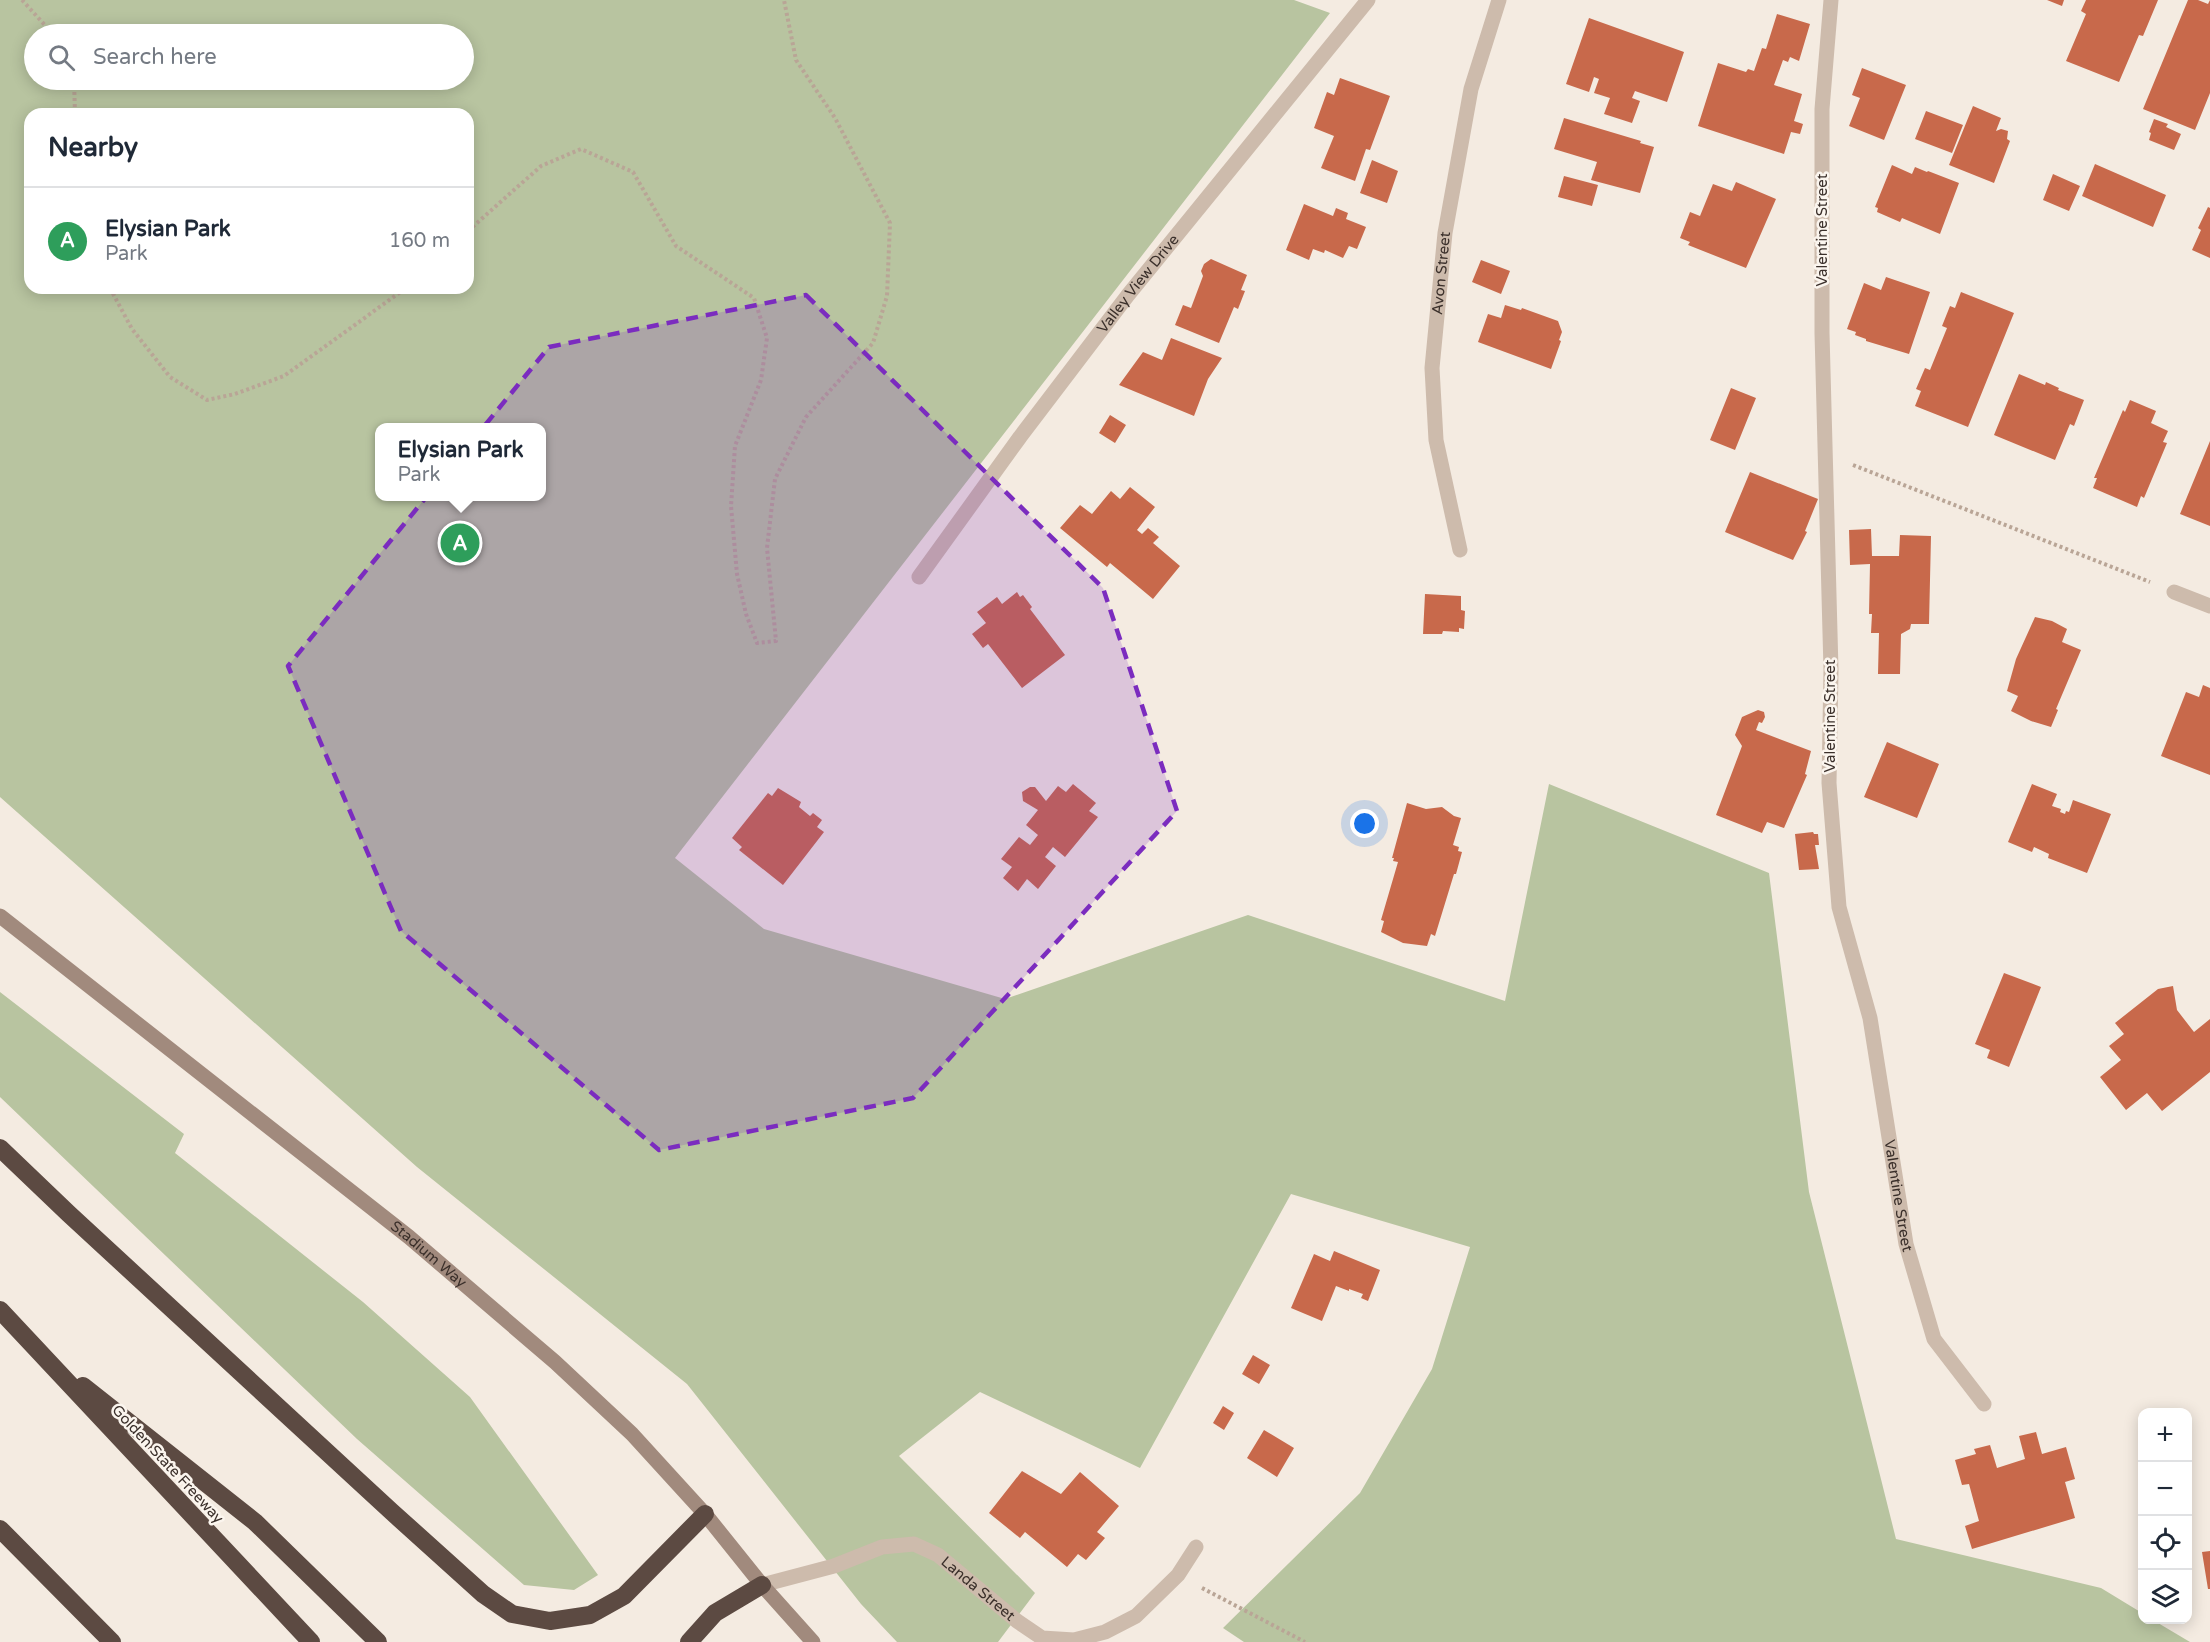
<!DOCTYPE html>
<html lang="en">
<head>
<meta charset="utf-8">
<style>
  :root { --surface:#fff; --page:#f2f2f3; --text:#1f2937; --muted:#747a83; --line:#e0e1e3; --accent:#1a73e8 }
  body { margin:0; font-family:"Varela Round",sans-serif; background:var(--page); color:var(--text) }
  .controls { position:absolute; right:18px; bottom:18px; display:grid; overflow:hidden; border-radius:12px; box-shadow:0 3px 15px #0003 }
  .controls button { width:54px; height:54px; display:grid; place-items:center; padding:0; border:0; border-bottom:2px solid var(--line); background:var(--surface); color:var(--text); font:30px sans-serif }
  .you { position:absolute; left:1365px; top:824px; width:21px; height:21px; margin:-15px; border:4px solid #fff; border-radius:50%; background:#1a73e8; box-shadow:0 0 0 9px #1a73e833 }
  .badge { display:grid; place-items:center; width:39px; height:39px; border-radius:50%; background:var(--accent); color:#fff; font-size:20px; font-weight:700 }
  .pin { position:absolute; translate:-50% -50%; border:3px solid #fff; box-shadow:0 2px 6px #0006 }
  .popup { position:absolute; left:375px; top:423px; width:171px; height:78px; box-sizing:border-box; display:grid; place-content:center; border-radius:12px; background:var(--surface); filter:drop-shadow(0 2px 4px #0005); font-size:20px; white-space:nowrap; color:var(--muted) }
  .popup b { font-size:22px; color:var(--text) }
  .popup::after { content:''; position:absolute; left:50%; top:100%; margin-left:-12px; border:12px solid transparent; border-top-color:var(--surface) }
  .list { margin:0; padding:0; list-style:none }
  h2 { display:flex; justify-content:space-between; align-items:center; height:78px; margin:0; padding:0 24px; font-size:26px }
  h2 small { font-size:20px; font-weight:400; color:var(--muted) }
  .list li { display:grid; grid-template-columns:39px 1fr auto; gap:18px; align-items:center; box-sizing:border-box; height:108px; padding:0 24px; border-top:2px solid var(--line) }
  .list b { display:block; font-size:22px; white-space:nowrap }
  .list p { margin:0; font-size:20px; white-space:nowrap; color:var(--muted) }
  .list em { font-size:20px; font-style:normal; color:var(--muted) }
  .icon { flex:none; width:33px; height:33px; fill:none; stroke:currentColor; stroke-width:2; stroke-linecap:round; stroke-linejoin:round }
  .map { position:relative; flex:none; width:2210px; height:1642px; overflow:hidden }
  .search { position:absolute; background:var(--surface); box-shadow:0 3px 15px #0003; left:24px; top:24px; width:450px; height:66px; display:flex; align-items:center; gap:15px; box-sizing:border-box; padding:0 21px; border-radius:33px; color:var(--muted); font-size:22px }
  .panel { position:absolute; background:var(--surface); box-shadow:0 3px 15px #0003; left:24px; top:108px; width:450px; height:186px; border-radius:18px }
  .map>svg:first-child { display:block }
  .green { fill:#b8c4a0; fill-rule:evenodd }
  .building { fill:#c8694b }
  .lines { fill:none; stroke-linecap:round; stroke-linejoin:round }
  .path { stroke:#b9a596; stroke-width:4; stroke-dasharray:3 3; stroke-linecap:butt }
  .minor { stroke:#cdbbac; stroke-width:15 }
  .secondary { stroke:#a18a7d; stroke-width:15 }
  .motorway { stroke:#5c4a42; stroke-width:18 }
  .marked { fill:#7b2cbf; fill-opacity:0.2; stroke:#7b2cbf; stroke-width:4.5; stroke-dasharray:12 8; stroke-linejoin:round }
  .labels { text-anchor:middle; stroke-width:5; stroke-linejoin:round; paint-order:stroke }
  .street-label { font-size:15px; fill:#3b302b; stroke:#fbf5ee }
</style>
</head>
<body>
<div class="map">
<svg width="2210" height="1642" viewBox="0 0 2210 1642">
  <rect width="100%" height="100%" fill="#f4ebe1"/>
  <!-- green -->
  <path class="green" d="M0,0H1294L1330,13L675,858L764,929L1005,999L1248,915L1505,1001L1549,784L1769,873L1809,1192L1896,1539L2101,1588L2142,1613V1620H2153L2190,1642H1244L1223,1628L1360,1493L1432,1369L1470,1247L1291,1194L1140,1468L980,1392L899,1456L1035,1593L998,1642H897L861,1604L687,1384L417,1167L0,797ZM34,34H464V80H34ZM30,114H468V288H30ZM379,428H541V496H379Z
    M0,992L184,1134L175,1153L363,1302L470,1397L598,1575L574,1590L524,1585L357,1439L0,1097Z"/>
  <!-- building -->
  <path class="building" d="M2047,0H2064L2062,6Z
    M2086,0H2158L2143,36L2139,35L2119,82L2066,61L2086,14L2081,11Z
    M2188,0H2198L2208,4L2210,0V93L2195,130L2143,109Z
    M1777,14L1810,24L1799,61L1790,57L1788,62L1783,60L1774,85L1802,94L1794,121L1803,124L1800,134L1791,132L1784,154L1698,126L1718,63L1746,72L1748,69L1754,71L1762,48L1766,49Z
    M1589,18L1684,52L1667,102L1635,91L1632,98L1640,101L1632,123L1604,114L1610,98L1594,93L1599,79L1594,77L1589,92L1566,84Z
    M1862,68L1906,85L1884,140L1849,126L1860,98L1852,95Z
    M1340,78L1390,96L1370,150L1366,149L1355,181L1321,168L1334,136L1314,128L1327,92L1334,95Z
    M1973,106L2001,118L1996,131L2001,129L2008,131L2007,139L2010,141L1994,183L1949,165Z
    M1926,111L1963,125L1952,153L1915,139Z
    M1564,118L1641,141L1640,143L1654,147L1640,193L1591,180L1597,162L1554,149Z
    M2154,119L2168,124L2166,127L2181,134L2174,150L2149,140L2151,133L2149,132Z
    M1372,160L1398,171L1387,203L1360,193Z
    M2095,164L2166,195L2153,227L2082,196Z
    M1892,165L1912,174L1915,167L1927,172L1928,171L1959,183L1940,234L1902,218L1900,222L1877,212L1878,208L1875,207Z
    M2053,174L2080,186L2069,211L2043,200Z
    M1564,176L1598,185L1592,206L1558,197Z
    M1736,182L1776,199L1746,268L1688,245L1690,242L1680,238L1690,212L1700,216L1713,184L1732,191Z
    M1304,204L1333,216L1336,208L1348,213L1346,219L1366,227L1357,249L1349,246L1343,258L1325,250L1324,253L1313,249L1309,260L1286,250Z
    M2208,207L2210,208V258L2192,250L2201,230L2198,228Z
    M1211,259L1247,275L1241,290L1245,291L1238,309L1234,307L1219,343L1175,325L1183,305L1191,308L1203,276L1201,271L1204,264Z
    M1481,260L1510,271L1501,294L1472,282Z
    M1886,277L1930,292L1909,354L1866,341V339L1855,335L1856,332L1847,329L1864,283L1881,290Z
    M1961,292L2014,313L1968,427L1915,406L1921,391L1916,389L1925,368L1930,370L1947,328L1942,326L1950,306L1955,308Z
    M1505,305L1521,310L1522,308L1558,321L1562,332L1559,340L1561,341L1551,369L1478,342L1488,314L1501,318Z
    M1171,338L1222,358L1208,379L1194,416L1119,385L1143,352L1162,360Z
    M2019,374L2045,385L2046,382L2059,388L2058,390L2084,400L2074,426L2070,424L2055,460L1994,435Z
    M1731,388L1756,398L1735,450L1710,440Z
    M2130,400L2156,411L2151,423L2168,431L2163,442L2167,443L2144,498L2141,496L2137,507L2093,488L2097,478H2094L2123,410L2125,412Z
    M1110,415L1126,425L1115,443L1099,433Z
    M2210,441V526L2180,514Z
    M1750,472L1818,499L1805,531L1807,532L1793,560L1725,532Z
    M1130,487L1155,507L1137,530L1142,534L1148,528L1159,537L1153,543L1180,566L1153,599L1110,563L1107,567L1060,528L1080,505L1092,514L1111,491L1120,499Z
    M1871,529L1872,556H1899L1900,535L1931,536L1929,624H1911L1910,629L1901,634L1900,674H1878L1879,633H1871L1872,614H1869L1870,564L1850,565L1849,530Z
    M1017,592L1020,597L1023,595L1032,607L1030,609L1065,655L1022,688L988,644L983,648L972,634L986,623L977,612L997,597L1002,604Z
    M1425,594L1461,596V610L1465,611L1464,629L1459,628V632L1443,631L1442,634H1423Z
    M2035,617L2052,621L2067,629L2062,642L2081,650L2056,709L2058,710L2051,727L2031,721L2011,711L2018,696L2007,691L2016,659Z
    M2203,685L2210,688V775L2161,756L2186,692L2199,697Z
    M1758,710L1764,712L1765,717L1762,723L1759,722L1756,730L1811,751L1805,774L1807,775L1784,828L1767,822L1762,833L1716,815L1742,746L1735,735L1742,717Z
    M1887,742L1939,764L1917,818L1864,797Z
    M1073,784L1096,803L1089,811L1098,817L1065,857L1053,847L1045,857L1056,866L1038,889L1027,879L1018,891L1003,878L1012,867L1001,859L1019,837L1030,845L1038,835L1026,825L1038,810L1023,801L1022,792L1030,787H1035L1046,801L1058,786L1066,792Z
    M2032,784L2057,794L2052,806L2061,809L2060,812L2065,814L2066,811L2069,812L2073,800L2111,814L2087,873L2048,858L2049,854L2034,847L2032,852L2008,842Z
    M778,788L801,802L799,807L810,816L813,813L822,820L817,827L824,832L783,885L739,850L742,847L732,838L768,793L772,796Z
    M1407,803L1426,809L1442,807L1454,816L1461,818L1453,845L1459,847L1458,851L1462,852L1456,874H1454L1435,936L1431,934L1427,946L1403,943L1381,932L1384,921L1381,920L1398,862L1393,861L1394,858H1392Z
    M1813,832L1814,834H1818L1819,845H1815L1819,869L1799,870L1795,834Z
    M2004,973L2041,987L2009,1067L1987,1058L1990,1050L1975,1044Z
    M2173,986L2177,1010L2194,1032L2210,1019V1072L2162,1111L2147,1093L2126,1110L2100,1077L2121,1060L2109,1046L2124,1034L2115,1023L2158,989Z
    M1334,1251L1380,1270L1368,1301L1361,1298L1363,1294L1349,1289V1291L1336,1286L1322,1321L1291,1308L1314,1254L1330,1261Z
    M1253,1355L1270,1365L1259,1384L1242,1374Z
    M1223,1406L1234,1413L1224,1430L1213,1423Z
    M1264,1430L1294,1448L1277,1477L1247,1458Z
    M2036,1432L2042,1454L2066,1447L2075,1479L2065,1482L2075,1518L1972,1549L1965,1526L1979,1521L1969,1484L1962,1485L1955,1460L1976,1454L1974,1449L1990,1445L1997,1468L2025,1459L2019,1436Z
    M1022,1471L1061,1494L1080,1472L1119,1506L1097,1532L1105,1538L1086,1560L1078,1554L1067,1567L1025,1532L1020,1538L989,1513Z
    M2210,1551V1589H2208L2202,1552Z"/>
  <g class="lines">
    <!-- path -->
    <path class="path" d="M22,0L53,34
      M74,80L75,114
      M468,231L541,166L581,149L633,172L676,246L754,298L767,338L761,380L735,446L731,506L737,574L746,614L757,643L776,641L767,548L775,479L806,417L873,343L887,296L890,223L835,118L796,60L784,0
      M110,288L132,329L170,377L207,400L235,394L284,376L406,288
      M1853,465L2150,582
      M1202,1588L1305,1642"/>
    <!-- minor -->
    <g class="minor">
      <path id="s1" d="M1831,0L1822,109V333L1831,670L1829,783L1839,907L1870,1018L1906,1244L1934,1339L1984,1404"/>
      <path id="s2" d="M1460,550L1436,440L1432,368L1445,233L1471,89L1499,0"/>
      <path id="s3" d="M919,577L1020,437L1128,295L1368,0"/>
      <path d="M2174,592L2210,606"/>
      <path id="s4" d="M762,1585L834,1566L882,1547L914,1544L938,1555L1017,1621L1042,1638L1074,1640L1105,1632L1136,1616L1178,1575L1196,1547"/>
    </g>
    <!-- secondary -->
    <path class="secondary" id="s5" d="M0,916L409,1237L555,1362L632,1434L705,1514L762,1585L813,1642"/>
    <!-- motorway -->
    <path class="motorway" d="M0,1148L69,1214L392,1512L483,1594L512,1614L550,1621L590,1615L624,1596L705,1514
      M0,1310L311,1642
      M83,1386L255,1522L378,1642
      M0,1529L112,1642
      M689,1642L715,1613L762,1585"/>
  </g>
  <!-- marked area -->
  <path class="marked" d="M806,295L1103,588L1177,811L913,1098L659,1150L401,931L288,666L549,347Z"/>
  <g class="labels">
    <!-- street labels -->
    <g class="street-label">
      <text transform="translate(1822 230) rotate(-90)" y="5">Valentine Street</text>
      <text dy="5" stroke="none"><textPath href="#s2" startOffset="280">Avon Street</textPath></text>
      <text dy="5" stroke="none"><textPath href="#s3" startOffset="366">Valley View Drive</textPath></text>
      <text transform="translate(1830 716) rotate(-90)" y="5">Valentine Street</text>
      <text dy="5" stroke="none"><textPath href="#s1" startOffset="1203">Valentine Street</textPath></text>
      <text dy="5" stroke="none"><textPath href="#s5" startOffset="546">Stadium Way</textPath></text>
      <text transform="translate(168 1464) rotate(47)" y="5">Golden State Freeway</text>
      <text dy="5" stroke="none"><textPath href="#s4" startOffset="237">Landa Street</textPath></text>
    </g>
  </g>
</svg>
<div class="controls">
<button>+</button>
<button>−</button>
<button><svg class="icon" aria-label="locate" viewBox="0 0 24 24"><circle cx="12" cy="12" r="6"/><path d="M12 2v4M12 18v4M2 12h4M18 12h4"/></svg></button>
<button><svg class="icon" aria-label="layers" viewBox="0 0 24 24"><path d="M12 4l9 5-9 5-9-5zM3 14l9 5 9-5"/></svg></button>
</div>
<div class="you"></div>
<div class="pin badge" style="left:460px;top:543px;background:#2e9e5b">A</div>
<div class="popup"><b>Elysian Park</b>Park</div>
<div class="search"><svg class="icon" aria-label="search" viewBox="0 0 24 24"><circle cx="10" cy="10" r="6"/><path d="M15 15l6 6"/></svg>Search here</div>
<section class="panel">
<h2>Nearby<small></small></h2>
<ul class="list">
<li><span class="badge" style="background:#2e9e5b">A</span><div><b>Elysian Park</b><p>Park</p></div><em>160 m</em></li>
</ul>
</section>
</div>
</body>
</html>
